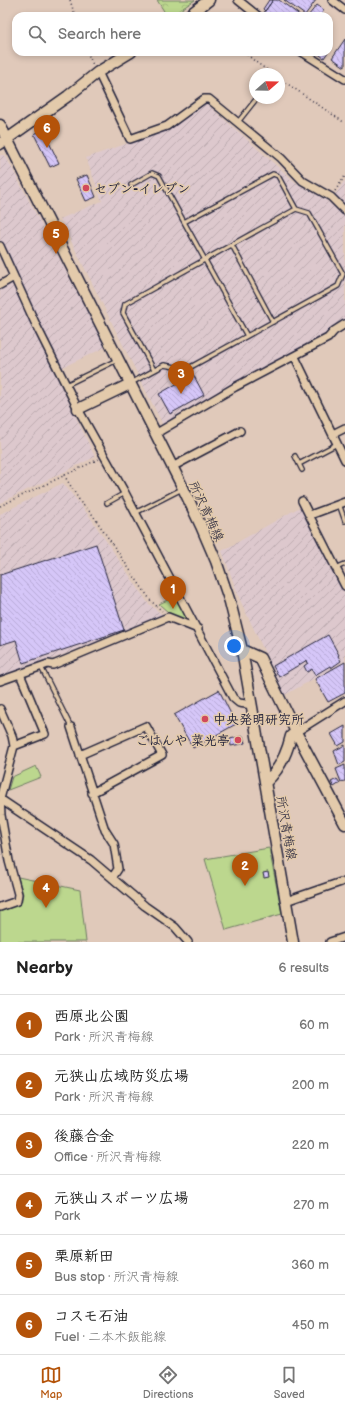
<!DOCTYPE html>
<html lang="en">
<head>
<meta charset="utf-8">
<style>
  :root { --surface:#fff; --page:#f2f2f2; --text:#222; --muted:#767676; --line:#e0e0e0; --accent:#b45309 }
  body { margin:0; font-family:"Balsamiq Sans","Klee One",sans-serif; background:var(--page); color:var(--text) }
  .compass { position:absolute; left:249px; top:68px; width:36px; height:36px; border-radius:50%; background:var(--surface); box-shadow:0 2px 6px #0003; rotate:70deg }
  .you { position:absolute; left:234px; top:646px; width:14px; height:14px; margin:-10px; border:3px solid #fff; border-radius:50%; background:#1a73e8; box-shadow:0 0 0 6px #1a73e833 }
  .badge { display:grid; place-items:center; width:26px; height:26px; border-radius:50%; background:var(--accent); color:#fff; font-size:13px; font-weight:700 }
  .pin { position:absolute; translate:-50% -33px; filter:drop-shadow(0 1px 2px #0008) }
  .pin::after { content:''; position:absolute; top:21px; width:14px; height:12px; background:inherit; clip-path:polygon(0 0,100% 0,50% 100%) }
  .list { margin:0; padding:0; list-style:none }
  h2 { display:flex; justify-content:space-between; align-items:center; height:52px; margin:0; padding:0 16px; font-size:17px }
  h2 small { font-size:13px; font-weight:400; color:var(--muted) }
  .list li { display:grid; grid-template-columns:26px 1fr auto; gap:12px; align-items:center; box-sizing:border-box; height:60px; padding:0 16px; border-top:1px solid var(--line) }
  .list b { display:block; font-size:15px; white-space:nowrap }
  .list p { margin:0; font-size:13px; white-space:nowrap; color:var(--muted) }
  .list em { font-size:13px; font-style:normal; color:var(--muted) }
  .icon { flex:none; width:22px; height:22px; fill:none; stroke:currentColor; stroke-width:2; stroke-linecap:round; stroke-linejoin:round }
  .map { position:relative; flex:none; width:345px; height:942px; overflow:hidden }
  .search { position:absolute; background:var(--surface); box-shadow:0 2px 6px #0003; left:12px; right:12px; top:12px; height:44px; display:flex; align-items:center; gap:10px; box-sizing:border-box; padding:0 14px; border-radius:12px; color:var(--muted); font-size:15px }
  .sheet { height:412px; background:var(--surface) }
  nav { display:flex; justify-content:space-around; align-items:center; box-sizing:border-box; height:56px; border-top:1px solid var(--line); background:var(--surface); font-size:11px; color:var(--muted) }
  nav a { display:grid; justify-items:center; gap:2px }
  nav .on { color:var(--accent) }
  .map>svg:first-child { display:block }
  .industrial { fill:url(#industrial-furrows) }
  .forest { fill:url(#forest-crowns); stroke:#6f7c64 }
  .park { fill:#bcd78e; stroke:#6f7c64 }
  .building { fill:url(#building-back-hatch); stroke:#22223b }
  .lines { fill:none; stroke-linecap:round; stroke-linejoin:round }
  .lane-casing { stroke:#22223b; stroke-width:6 }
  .street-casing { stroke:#22223b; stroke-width:10 }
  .secondary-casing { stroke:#22223b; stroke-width:13 }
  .path { stroke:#22223b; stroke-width:1.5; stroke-dasharray:1 3; stroke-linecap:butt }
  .lane { stroke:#e3caab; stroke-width:3.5 }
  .street { stroke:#e3caab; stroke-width:7 }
  .secondary { stroke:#e3caab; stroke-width:10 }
  .poi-dot { fill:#d1495b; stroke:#e3caab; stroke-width:1.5 }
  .labels { text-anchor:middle; stroke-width:3; stroke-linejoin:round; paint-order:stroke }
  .poi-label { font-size:13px; font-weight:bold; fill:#22223b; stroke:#e3caab; text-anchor:start }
  .street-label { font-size:13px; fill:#22223b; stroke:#e3caab }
</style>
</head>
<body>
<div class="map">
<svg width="345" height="942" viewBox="0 0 345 942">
  <defs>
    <pattern id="industrial-furrows" width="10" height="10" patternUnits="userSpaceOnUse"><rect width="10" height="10" fill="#ddc8cd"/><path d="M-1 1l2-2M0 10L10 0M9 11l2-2" fill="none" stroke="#bdacb1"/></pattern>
    <pattern id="forest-crowns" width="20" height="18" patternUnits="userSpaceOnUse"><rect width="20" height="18" fill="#bcd78e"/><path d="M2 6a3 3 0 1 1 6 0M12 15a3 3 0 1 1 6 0" fill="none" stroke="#a1b87b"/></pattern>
    <pattern id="building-back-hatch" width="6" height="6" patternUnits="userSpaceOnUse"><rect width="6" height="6" fill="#d5c6f8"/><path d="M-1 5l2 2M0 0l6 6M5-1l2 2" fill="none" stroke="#b7aad6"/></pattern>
  </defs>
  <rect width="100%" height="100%" fill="#e0c9ba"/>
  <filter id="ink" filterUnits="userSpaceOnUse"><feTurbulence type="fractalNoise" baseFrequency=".025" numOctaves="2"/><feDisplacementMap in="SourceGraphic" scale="8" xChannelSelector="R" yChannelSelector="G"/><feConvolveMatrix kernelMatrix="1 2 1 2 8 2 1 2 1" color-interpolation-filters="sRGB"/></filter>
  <g filter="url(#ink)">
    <!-- industrial -->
    <path class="industrial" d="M206,103L295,182L326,200L345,217V320L333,328L326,335L163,425L60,219L102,201L86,158L168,129Z
      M0,155H5L106,347L61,368L9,256L0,261Z
      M345,180V206L334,196Z
      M12,284L95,457L0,503V290Z
      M63,483L90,517L148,603L164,616L0,679V514Z
      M300,507L345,594V661L285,695L240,600L222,551Z"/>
    <!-- forest -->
    <path class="forest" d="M157,0H195L171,16H167Z"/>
    <!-- park -->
    <path class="park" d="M176,596L187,615L182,620L169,613L159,604Z
      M36,766L41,777L8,790L12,777Z
      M269,848L282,914L226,930L205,859Z
      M18,877L80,890L86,942H0V911L20,904L23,894Z"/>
    <!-- building -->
    <path class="building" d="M269,0H273L265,11L263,9Z
      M273,0H279L301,16H266L263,14Z
      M284,0H316L305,15Z
      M317,5L324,10L320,16H308Z
      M345,39V67L332,58Z
      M316,52H328L324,58Z
      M43,130L59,163L50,167L34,134Z
      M87,175L96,197L86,201L76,179Z
      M193,374L204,395L170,414L159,394L178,383L175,378L179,376L182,380Z
      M96,544L124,630L23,663L16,640L0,645V575Z
      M328,635L339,655L338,656L341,661L331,668L330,666L315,675L312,669L307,672L304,666L308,663L307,660L279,677L273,666Z
      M345,662V693L328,702L315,679Z
      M219,690L236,724L193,748L174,715Z
      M345,726V742L338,746L331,734Z
      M243,736L245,743L231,746L230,739Z
      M345,745V762L339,765L334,751Z
      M345,765V781L341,782L336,769Z
      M337,779L340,783L334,787L331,782Z
      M268,872L269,877L264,878L263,873Z"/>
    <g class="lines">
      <defs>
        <path id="lane" d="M253,86L255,88
          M238,122L257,98
          M184,222L247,336
          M232,245L273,322
          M154,370L123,313L125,304L296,209
          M131,383L164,365L187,369L338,286L343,274L309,213L296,209L278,176L273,174L184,222L159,176L152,173L131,185
          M66,385L117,360
          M295,456L302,470
          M299,464L337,444
          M107,503L125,493
          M339,504L345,521
          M135,513L182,489
          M336,568L345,564
          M41,667L71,727"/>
        <path id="street" d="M238,0L258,16
          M332,0L345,10
          M302,52L345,79
          M98,72L130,139L167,126L204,99H209L281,158L303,181L331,197L345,211
          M0,246L37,327L78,409L125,493L233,698L239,703L252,705
          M0,285L14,277
          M295,357L345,460
          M155,434L235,387L328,338L334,331L345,324
          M333,434L345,428
          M172,467L240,431
          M302,501L345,586
          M310,515L345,502
          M0,681L48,664L53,665L168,617L198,629
          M0,709L12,736L14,746L0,799L1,815L9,861L18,894L17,901L0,907
          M71,727L105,830L114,844L118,869L112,878
          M296,732L345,701
          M14,746L45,734L20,674
          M80,755L146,726L162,755L92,793
          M0,799L91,860L145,906L175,927L188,942
          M286,901L341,882
          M330,942L345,937"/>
        <path id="secondary" d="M188,16L209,0
          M0,125L183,488L201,526L216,561L230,602L242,650L293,942
          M0,144L68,96L98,72L131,52
          M78,409L130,384
          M242,650L260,658L296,732L345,824
          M266,782C279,770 287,753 291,736L296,732"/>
      </defs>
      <!-- lane casing -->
      <use href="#lane" class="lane-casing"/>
      <!-- street casing -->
      <use href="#street" class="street-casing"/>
      <!-- secondary casing -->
      <use href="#secondary" class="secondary-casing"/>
      <!-- path -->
      <path class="path" d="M70,0L75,16
        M87,52L93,65
        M244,52L257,63L273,74
        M279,78L345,123
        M335,191L345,176
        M64,475L81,503L92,514L151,601L162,611
        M0,506L99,459"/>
      <!-- lane -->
      <use href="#lane" class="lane"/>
      <!-- street -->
      <use href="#street" class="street"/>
      <!-- secondary -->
      <use href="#secondary" class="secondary"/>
    </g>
  </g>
  <!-- markers -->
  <g class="poi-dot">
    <circle cx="86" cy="188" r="4"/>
    <circle cx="205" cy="719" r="4"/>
    <circle cx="238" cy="740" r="4"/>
  </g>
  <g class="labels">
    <!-- poi labels -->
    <g class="poi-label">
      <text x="94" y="193">セブン-イレブン</text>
      <text x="213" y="724">中央発明研究所</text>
      <text x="230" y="745" text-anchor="end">ごはんや 菜光亭</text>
    </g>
    <!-- street labels -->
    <g class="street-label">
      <text transform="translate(207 511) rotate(65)" y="5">所沢青梅線</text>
      <text transform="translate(287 828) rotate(80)" y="5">所沢青梅線</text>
    </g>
  </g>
</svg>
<svg class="compass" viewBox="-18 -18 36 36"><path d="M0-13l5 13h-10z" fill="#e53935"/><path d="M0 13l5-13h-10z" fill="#767676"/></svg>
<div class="you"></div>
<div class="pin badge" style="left:173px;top:609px">1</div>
<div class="pin badge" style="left:245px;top:886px">2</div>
<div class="pin badge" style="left:181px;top:394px">3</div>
<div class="pin badge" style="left:46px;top:908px">4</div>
<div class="pin badge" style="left:56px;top:254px">5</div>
<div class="pin badge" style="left:47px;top:148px">6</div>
<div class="search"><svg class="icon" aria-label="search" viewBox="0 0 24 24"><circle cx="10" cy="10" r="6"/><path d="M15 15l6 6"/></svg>Search here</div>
</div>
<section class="sheet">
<h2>Nearby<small>6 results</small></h2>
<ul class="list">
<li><span class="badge">1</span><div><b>西原北公園</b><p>Park · 所沢青梅線</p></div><em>60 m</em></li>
<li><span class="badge">2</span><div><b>元狭山広域防災広場</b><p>Park · 所沢青梅線</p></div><em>200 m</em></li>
<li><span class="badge">3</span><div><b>後藤合金</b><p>Office · 所沢青梅線</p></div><em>220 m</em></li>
<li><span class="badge">4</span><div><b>元狭山スポーツ広場</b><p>Park</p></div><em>270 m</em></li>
<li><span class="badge">5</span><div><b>栗原新田</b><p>Bus stop · 所沢青梅線</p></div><em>360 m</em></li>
<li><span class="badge">6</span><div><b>コスモ石油</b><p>Fuel · 二本木飯能線</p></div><em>450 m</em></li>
</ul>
</section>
<nav>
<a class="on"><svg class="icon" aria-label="map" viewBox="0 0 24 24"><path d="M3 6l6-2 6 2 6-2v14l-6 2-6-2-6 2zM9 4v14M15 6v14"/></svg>Map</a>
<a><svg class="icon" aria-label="directions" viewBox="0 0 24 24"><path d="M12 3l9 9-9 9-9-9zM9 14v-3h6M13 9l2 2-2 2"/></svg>Directions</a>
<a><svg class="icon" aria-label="saved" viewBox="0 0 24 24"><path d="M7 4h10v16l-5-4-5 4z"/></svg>Saved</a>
</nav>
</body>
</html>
